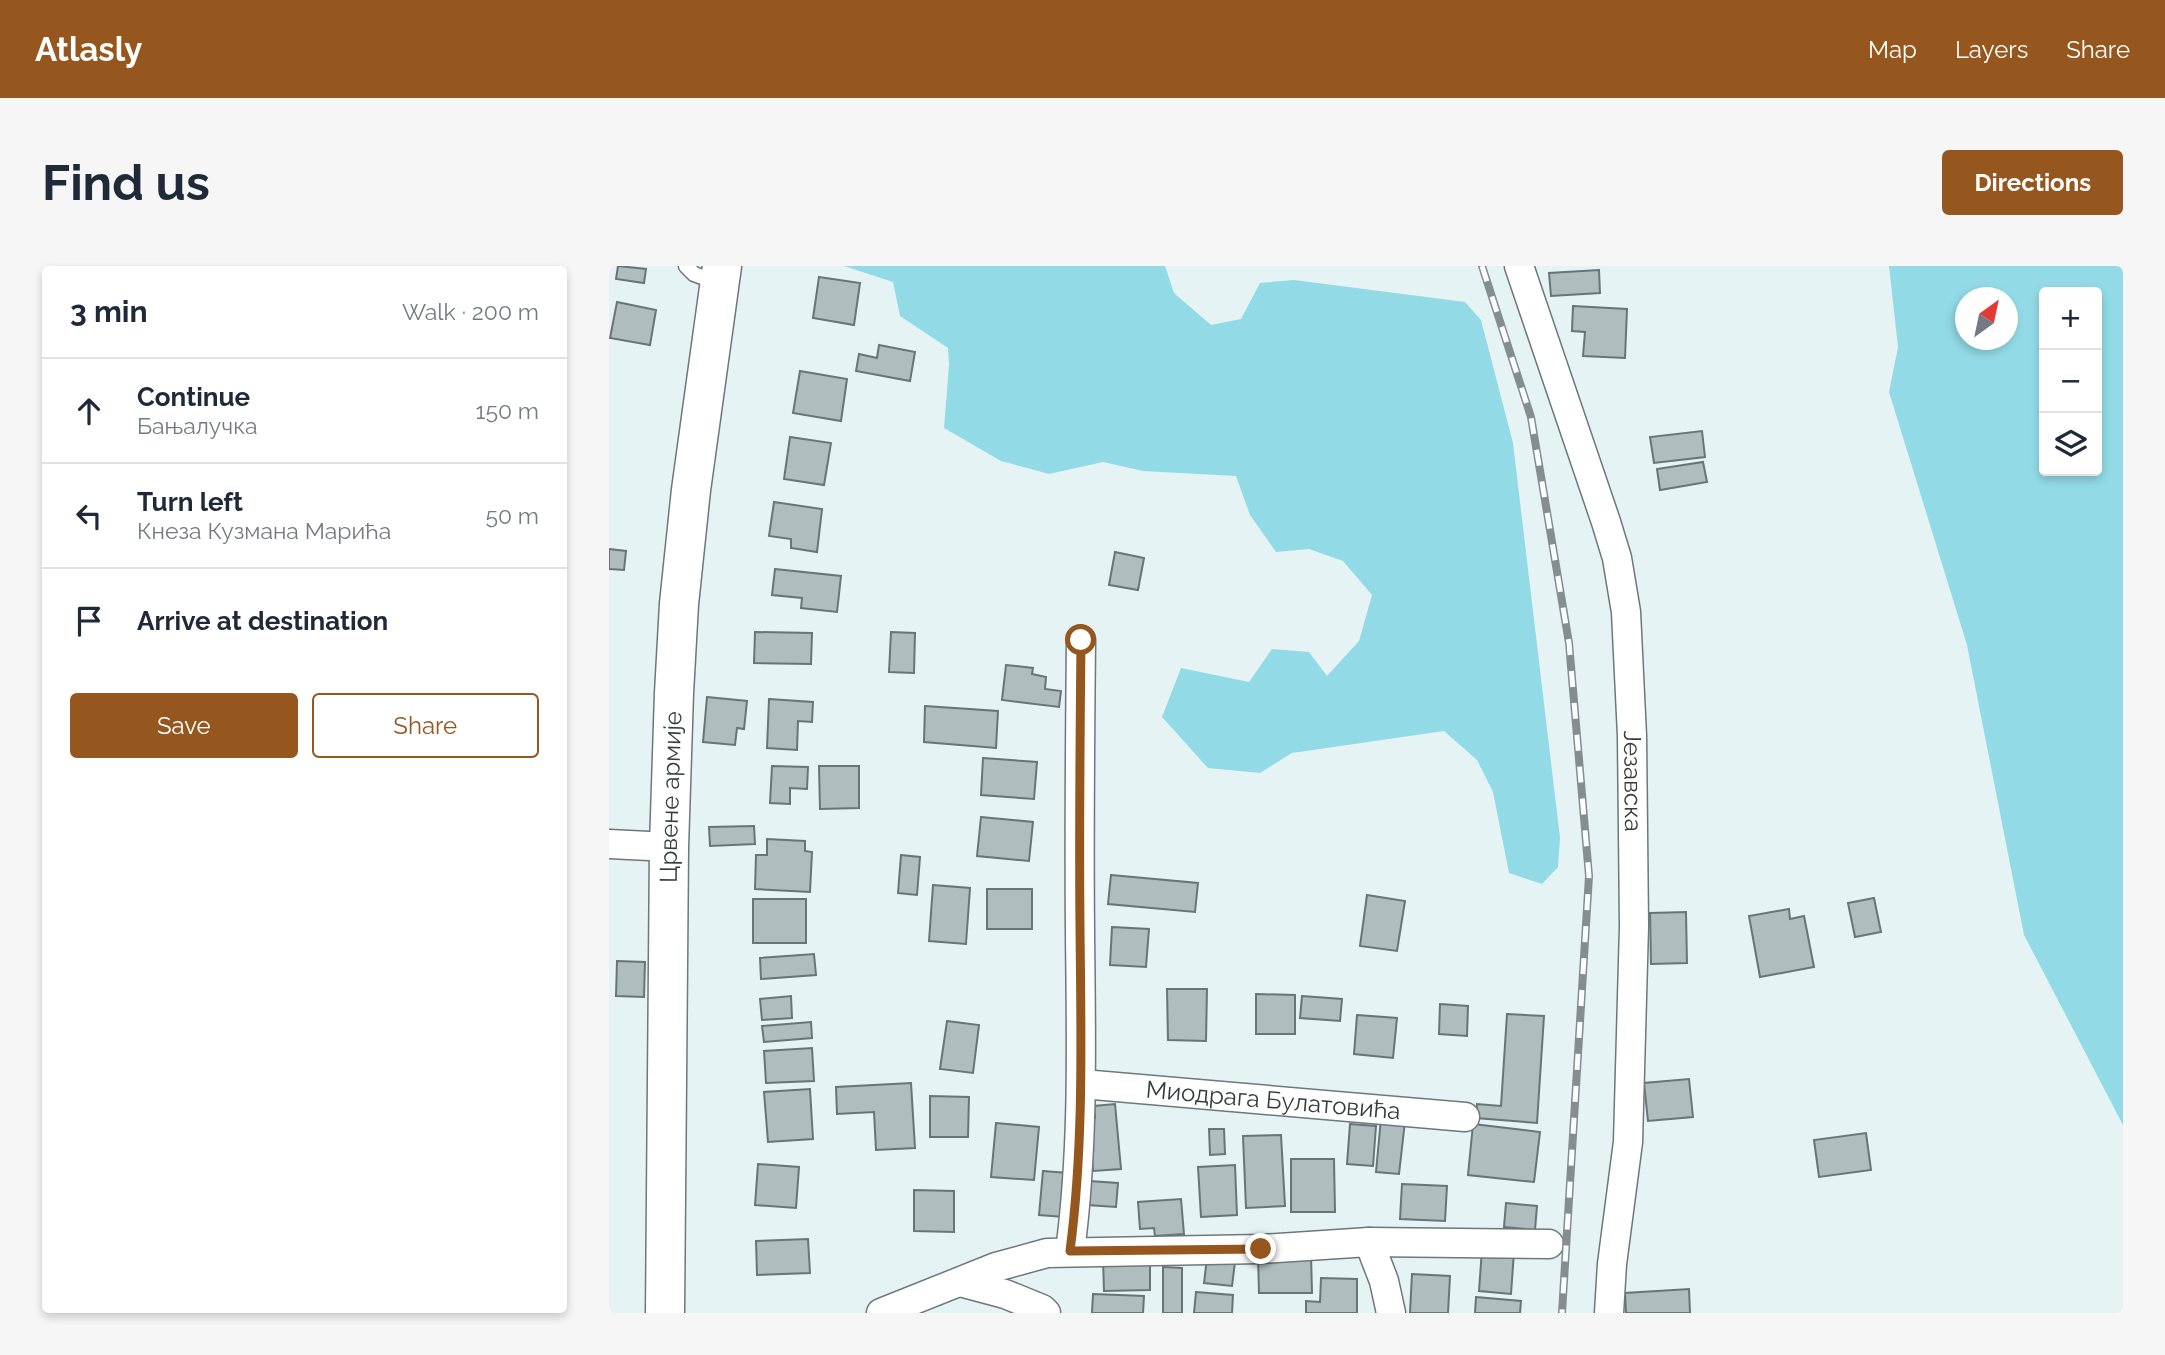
<!DOCTYPE html>
<html lang="en">
<head>
<meta charset="utf-8">
<style>
  :root { --surface:#fff; --page:#f6f6f7; --text:#1f2937; --muted:#747a83; --line:#e0e1e3; --accent:#96571e }
  body { margin:0; font-family:Raleway,sans-serif; background:var(--page); color:var(--text) }
  .controls { position:absolute; right:21px; top:21px; display:grid; overflow:hidden; border-radius:7px; box-shadow:0 4px 10px #0003 }
  .controls button { width:63px; height:63px; display:grid; place-items:center; padding:0; border:0; border-bottom:2px solid var(--line); background:var(--surface); color:var(--text); font:35px sans-serif }
  .compass { position:absolute; left:1346px; top:21px; width:63px; height:63px; border-radius:50%; background:var(--surface); box-shadow:0 4px 10px #0003; rotate:33deg }
  .stop { position:absolute; width:21px; height:21px; margin:-16px; border:5px solid #96571e; border-radius:50%; background:#fff }
  .stop.end { background:#96571e; border-color:#fff; box-shadow:0 2px 7px #0008 }
  .list { margin:0; padding:0; list-style:none }
  h2 { display:flex; justify-content:space-between; align-items:center; height:91px; margin:0; padding:0 28px; font-size:30px }
  h2 small { font-size:23px; font-weight:400; color:var(--muted) }
  .list li { display:grid; grid-template-columns:46px 1fr auto; gap:21px; align-items:center; box-sizing:border-box; height:105px; padding:0 28px; border-top:2px solid var(--line) }
  .list b { display:block; font-size:26px; white-space:nowrap }
  .list p { margin:0; font-size:23px; white-space:nowrap; color:var(--muted) }
  .list em { font-size:23px; font-style:normal; color:var(--muted) }
  .actions { display:flex; gap:14px; padding:21px 28px }
  .actions a { flex:1; padding:16px 0; border:2px solid var(--accent); border-radius:7px; text-align:center; font-size:24px; color:var(--accent) }
  .actions .main { background:var(--accent); color:#fff }
  .icon { flex:none; width:38px; height:38px; fill:none; stroke:currentColor; stroke-width:2; stroke-linecap:round; stroke-linejoin:round }
  .map { position:relative; flex:none; width:1514px; height:1047px; overflow:hidden; border-radius:7px }
  header { display:flex; align-items:center; gap:42px; box-sizing:border-box; height:98px; padding:0 35px; background:var(--accent); color:#fff }
  header strong { font-size:33px }
  nav { display:flex; gap:38px; margin-inline-start:auto; font-size:24px }
  .intro { display:flex; align-items:center; justify-content:space-between; box-sizing:border-box; height:168px; padding:0 42px }
  h1 { margin:0; font-size:49px }
  .button { padding:18px 32px; border-radius:7px; background:var(--accent); color:#fff; font-size:24px; font-weight:700 }
  main { display:flex; gap:42px; padding:0 42px }
  aside { flex:1; background:var(--surface); border-radius:7px; box-shadow:0 4px 10px #0003 }
  .map>svg:first-child { display:block }
  .green { fill:#92dbe6; fill-rule:evenodd }
  .building { fill:#b0bdbf; stroke:#687476; stroke-width:2 }
  .lines { fill:none; stroke-linecap:round; stroke-linejoin:round }
  .lane-casing { stroke:#6c787a; stroke-width:17 }
  .street-casing { stroke:#6c787a; stroke-width:31 }
  .secondary-casing { stroke:#6c787a; stroke-width:41 }
  .lane { stroke:#fff; stroke-width:14 }
  .street { stroke:#fff; stroke-width:28 }
  .secondary { stroke:#fff; stroke-width:38 }
  .rail-casing { stroke:#848d8f; stroke-width:8 }
  .rail { stroke:#fbfefe; stroke-width:5; stroke-dasharray:16; stroke-linecap:butt }
  .route { stroke:#96571e; stroke-width:9 }
  .labels { text-anchor:middle; stroke-width:5; stroke-linejoin:round; paint-order:stroke }
  .street-label { font-size:24px; fill:#363b3c; stroke:#fbfefe }
</style>
</head>
<body>
<header>
<strong>Atlasly</strong>
<nav><a>Map</a><a>Layers</a><a>Share</a></nav>
</header>
<div class="intro"><h1>Find us</h1><a class="button">Directions</a></div>
<main>
<aside>
<h2>3 min<small>Walk · 200 m</small></h2>
<ul class="list">
<li><svg class="icon" aria-label="ahead" viewBox="0 0 24 24"><path d="M12 20V5M6 11l6-6 6 6"/></svg><div><b>Continue</b><p>Бањалучка</p></div><em>150 m</em></li>
<li><svg class="icon" aria-label="left" viewBox="0 0 24 24"><path d="M17 20v-9H6M10 6l-5 5 5 5"/></svg><div><b>Turn left</b><p>Кнеза Кузмана Марића</p></div><em>50 m</em></li>
<li><svg class="icon" aria-label="arrive" viewBox="0 0 24 24"><path d="M6 21V4h12l-3 4 3 4H6"/></svg><div><b>Arrive at destination</b></div></li>
</ul>
<div class="actions"><a class="main">Save</a><a>Share</a></div>
</aside>
<div class="map">
<svg width="1514" height="1047" viewBox="0 0 1514 1047">
  <rect width="100%" height="100%" fill="#e5f3f5"/>
  <!-- green -->
  <path class="green" d="M235,0H556L565,27L602,59L632,53L651,17L685,14L856,36L872,54L904,177L951,572L949,601L933,618L900,607L884,526L868,494L835,465L683,487L651,507L599,502L553,451L572,402L640,416L663,383L700,386L718,410L750,375L763,329L734,295L700,283L667,286L641,249L627,210L534,205L494,196L440,208L392,195L335,162L340,99L339,82L291,50L284,16Z
    M1280,0H1514V859L1415,669L1358,379L1280,126L1289,81ZM1435,26H1488V205H1435ZM1356,32H1398V74H1356Z"/>
  <!-- building -->
  <path class="building" d="M9,0L37,3L35,17L7,13Z
    M990,4L991,27L942,30L940,7Z
    M210,11L251,17L245,59L204,52Z
    M8,36L47,44L41,79L1,72Z
    M964,40L1018,43L1016,92L974,90L976,66L963,65Z
    M270,79L306,86L301,115L247,105L250,88L268,92Z
    M191,105L238,113L232,155L184,147Z
    M1093,165L1096,191L1045,197L1041,171Z
    M181,171L222,177L215,219L175,213Z
    M1094,196L1098,216L1051,224L1048,203Z
    M165,236L213,243L208,286L182,282V273L160,270Z
    M0,283L17,285L15,304L0,303Z
    M506,286L535,292L529,324L500,319Z
    M166,303L232,310L228,346L192,342L193,332L163,329Z
    M146,366L203,367L202,398L145,397Z
    M282,366L306,367L305,407L280,406Z
    M397,399L424,402L423,408L437,411L436,423L452,425L450,441L393,434Z
    M98,431L138,435L135,463L128,462L126,479L94,476Z
    M160,433L204,436L203,456L189,455L188,484L158,482Z
    M316,440L389,445L387,482L315,476Z
    M374,492L428,496L425,533L372,529Z
    M163,500L199,501L198,523L181,522V538L161,537Z
    M210,500H250V542L211,543Z
    M372,551L424,556L420,595L368,590Z
    M145,560L146,578L101,580L100,561Z
    M158,573L196,575V585L203,586L201,626L146,623L147,589H158Z
    M292,589L311,591L308,629L289,627Z
    M502,609L589,617L586,646L499,638Z
    M324,619L361,622L357,678L320,675Z
    M378,623H423V663H378Z
    M758,629L796,635L788,685L751,680Z
    M1265,632L1272,666L1246,671L1239,637Z
    M144,633H197V677H144Z
    M1180,643L1181,653L1195,650L1205,701L1151,711L1140,650Z
    M1077,646L1078,697L1042,698L1041,647Z
    M503,661L540,663L537,701L501,699Z
    M205,688L207,709L152,713L151,692Z
    M8,695L36,696L35,731L7,730Z
    M558,723H598L597,775L559,774Z
    M647,728L686,729V768H647Z
    M182,730L183,752L153,754L151,733Z
    M693,730L733,733L731,755L691,752Z
    M831,738L859,740L858,770L830,768Z
    M898,748L935,750L928,857L867,852L868,838L892,840Z
    M748,749L788,752L784,792L745,788Z
    M338,755L370,759L364,807L331,803Z
    M202,756L203,772L155,776L153,760Z
    M203,782L205,815L157,817L155,785Z
    M1080,813L1084,851L1039,855L1035,817Z
    M302,817L306,882L267,884L265,846L228,848L227,821Z
    M201,823L204,873L159,876L155,826Z
    M321,830L360,831L359,871H321Z
    M506,838L512,903L484,905L479,853L486,852L485,840Z
    M772,852L796,855L790,908L767,906Z
    M387,857L430,861L425,914L382,911Z
    M741,858L767,860L764,900L738,898Z
    M864,858L931,866L925,916L859,909Z
    M600,863H615L616,888L601,889Z
    M1257,867L1262,904L1210,911L1205,874Z
    M672,869L676,940L637,942L634,870Z
    M682,893H725L726,946H682Z
    M149,898L190,901L187,942L146,939Z
    M626,899L628,949L592,951L589,901Z
    M434,905L459,907L455,951L430,949Z
    M480,915L509,917L507,941L478,939Z
    M793,918L838,920L836,955L791,953Z
    M305,924L345,925V966L305,965Z
    M572,933L575,968L546,970L545,962L531,963L529,936Z
    M897,937L928,940L926,964L895,961Z
    M199,973L201,1007L148,1009L147,975Z
    M873,983L905,986L902,1028L870,1025Z
    M702,989L703,1027H650L649,990Z
    M598,992L626,996L623,1020L595,1017Z
    M494,994H541V1024L495,1025Z
    M554,1001L573,1002V1047H554Z
    M803,1008L841,1010L839,1047H801Z
    M712,1012L748,1013V1047H697V1035L711,1036Z
    M1080,1023L1081,1047H1017L1016,1027Z
    M587,1026L624,1029L623,1047H585Z
    M484,1028L535,1030L534,1047H483Z
    M867,1031L912,1035L911,1047H866Z"/>
  <g class="lines">
    <defs>
      <path id="lane" d="M77,0L85,8L109,17"/>
      <g id="street">
        <path id="s1" d="M910,0L997,256L1008,292L1017,346L1023,470L1025,660L1019,876L1003,998L1000,1047"/>
        <path d="M0,578L60,581"/>
        <path id="s2" d="M473,818L856,851"/>
        <path d="M760,976L775,1015L782,1047"/>
        <path d="M461,985C475,880 472,773 471,666C470,569 471,471 472,374"/>
        <path d="M351,1016L396,1028L433,1043L437,1047"/>
        <path d="M272,1047L387,1001L438,987L652,983L760,976L940,978"/>
      </g>
      <g id="secondary">
        <path id="s3" d="M56,1047L60,581L65,427L70,338L82,224L113,0"/>
      </g>
    </defs>
    <!-- lane casing -->
    <use href="#lane" class="lane-casing"/>
    <!-- street casing -->
    <use href="#street" class="street-casing"/>
    <!-- secondary casing -->
    <use href="#secondary" class="secondary-casing"/>
    <!-- lane -->
    <use href="#lane" class="lane"/>
    <!-- street -->
    <use href="#street" class="street"/>
    <!-- secondary -->
    <use href="#secondary" class="secondary"/>
    <defs>
      <path id="rail" d="M873,0L922,151L960,377L980,610L953,1047"/>
    </defs>
    <!-- rail casing -->
    <use href="#rail" class="rail-casing"/>
    <!-- rail -->
    <use href="#rail" class="rail"/>
  </g>
  <g class="lines">
    <!-- route -->
    <path class="route" d="M472,374C471,470 470,565 471,661C472,769 475,878 461,985L652,983"/>
  </g>
  <g class="labels">
    <!-- street labels -->
    <g class="street-label">
      <text dy="8" stroke="none"><textPath href="#s1" startOffset="532">Језавска</textPath></text>
      <text dy="8" stroke="none"><textPath href="#s3" startOffset="516">Црвене армије</textPath></text>
      <text dy="8" stroke="none"><textPath href="#s2" startOffset="192">Миодрага Булатовића</textPath></text>
    </g>
  </g>
</svg>
<div class="controls">
<button>+</button>
<button>−</button>
<button><svg class="icon" aria-label="layers" viewBox="0 0 24 24"><path d="M12 4l9 5-9 5-9-5zM3 14l9 5 9-5"/></svg></button>
</div>
<svg class="compass" viewBox="-18 -18 36 36"><path d="M0-13l5 13h-10z" fill="#e53935"/><path d="M0 13l5-13h-10z" fill="#747a83"/></svg>
<div class="stop" style="left:472px;top:374px"></div>
<div class="stop end" style="left:652px;top:983px"></div>
</div>
</main>
</body>
</html>
